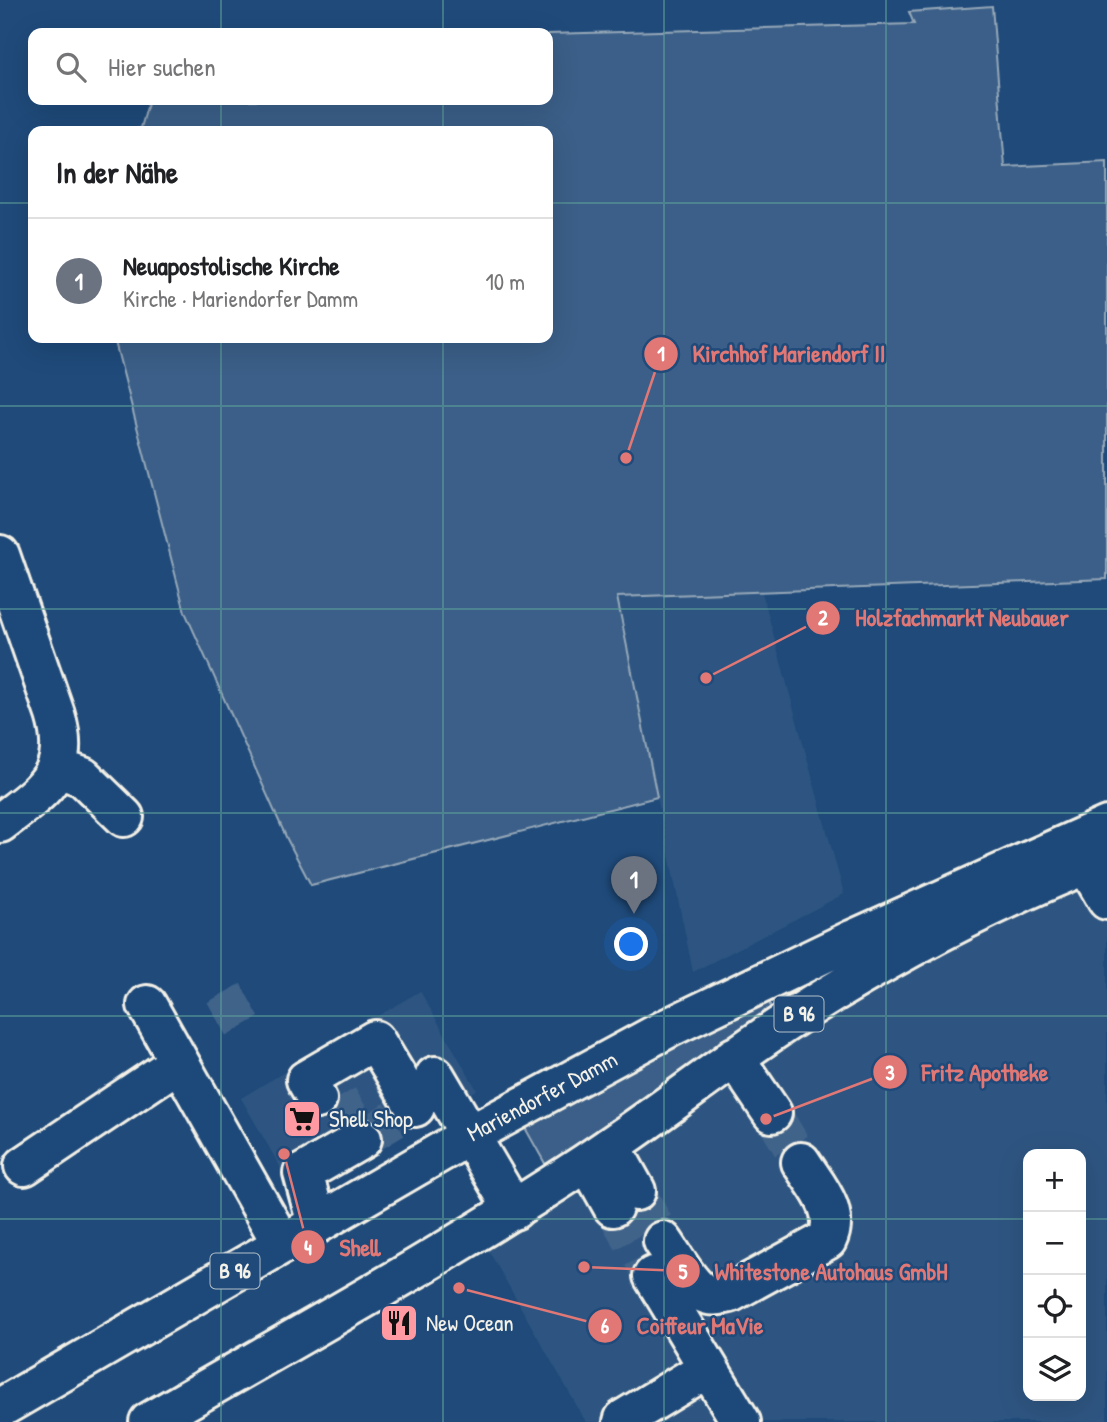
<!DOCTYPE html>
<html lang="de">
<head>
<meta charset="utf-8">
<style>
  :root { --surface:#fff; --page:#f2f2f2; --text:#202124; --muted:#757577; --line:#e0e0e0; --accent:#1a73e8 }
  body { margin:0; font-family:"Patrick Hand",sans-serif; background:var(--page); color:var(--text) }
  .controls { position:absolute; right:21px; bottom:21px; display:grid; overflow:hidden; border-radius:14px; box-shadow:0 7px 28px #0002 }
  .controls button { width:63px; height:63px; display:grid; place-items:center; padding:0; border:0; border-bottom:2px solid var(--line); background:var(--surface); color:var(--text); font:35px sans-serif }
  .you { position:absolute; left:632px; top:945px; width:24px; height:24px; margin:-18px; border:5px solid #fff; border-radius:50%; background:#1a73e8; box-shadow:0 0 0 10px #1a73e833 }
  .badge { display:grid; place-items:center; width:46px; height:46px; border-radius:50%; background:var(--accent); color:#fff; font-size:23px; font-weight:700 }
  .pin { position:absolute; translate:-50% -58px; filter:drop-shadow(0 2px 4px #0008) }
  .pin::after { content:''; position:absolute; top:37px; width:24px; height:21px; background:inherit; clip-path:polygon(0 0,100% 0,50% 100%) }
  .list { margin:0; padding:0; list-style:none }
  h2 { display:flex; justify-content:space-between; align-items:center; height:91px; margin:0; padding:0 28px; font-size:30px }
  h2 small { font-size:23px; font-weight:400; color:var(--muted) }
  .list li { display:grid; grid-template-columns:46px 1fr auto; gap:21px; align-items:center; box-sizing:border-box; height:126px; padding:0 28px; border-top:2px solid var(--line) }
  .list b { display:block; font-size:26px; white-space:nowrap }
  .list p { margin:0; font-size:23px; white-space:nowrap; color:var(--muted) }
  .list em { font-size:23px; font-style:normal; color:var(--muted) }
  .icon { flex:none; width:38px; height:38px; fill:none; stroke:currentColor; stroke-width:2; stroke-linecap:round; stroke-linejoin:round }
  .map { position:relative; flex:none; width:1107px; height:1422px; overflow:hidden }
  .search { position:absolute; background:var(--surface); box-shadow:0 7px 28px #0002; left:28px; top:28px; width:525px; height:77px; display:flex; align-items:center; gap:18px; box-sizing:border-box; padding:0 24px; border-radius:14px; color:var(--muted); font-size:26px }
  .panel { position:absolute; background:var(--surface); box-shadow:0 7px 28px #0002; left:28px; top:126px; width:525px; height:217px; border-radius:14px }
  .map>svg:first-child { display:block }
  .built { fill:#2d5581; fill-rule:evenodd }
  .green { fill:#3a5f88; stroke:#97a8b8; stroke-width:2 }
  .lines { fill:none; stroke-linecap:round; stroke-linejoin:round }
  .minor-tunnel { stroke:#3f638a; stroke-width:38; stroke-dasharray:38 19; stroke-linecap:butt }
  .minor-casing { stroke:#f4f1e8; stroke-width:44 }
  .major-casing { stroke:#f4f1e8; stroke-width:44 }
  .minor { stroke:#1f4a7a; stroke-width:38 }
  .major { stroke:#1f4a7a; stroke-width:38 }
  .grid { fill:none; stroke:#5fa199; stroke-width:2; stroke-opacity:0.55 }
  .labels { text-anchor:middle; stroke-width:5; stroke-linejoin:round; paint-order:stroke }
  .shield { fill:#1f4a7a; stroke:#b4bfc7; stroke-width:2 }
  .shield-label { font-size:21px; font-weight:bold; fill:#f4f1e8 }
  .street-label { font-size:23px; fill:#f4f1e8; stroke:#1f4a7a }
  .poi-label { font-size:23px; fill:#f4f1e8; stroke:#1f4a7a; text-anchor:start }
  .leader { fill:none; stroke:#e27875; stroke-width:2.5 }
  .callout-dot { fill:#e27875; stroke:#1f4a7a; stroke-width:2.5 }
  .mark-label { font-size:21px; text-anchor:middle; font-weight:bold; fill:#fff }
  .callout-label { font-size:24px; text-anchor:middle; font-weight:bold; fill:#e27875; stroke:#1f4a7a; stroke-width:5; stroke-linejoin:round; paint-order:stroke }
</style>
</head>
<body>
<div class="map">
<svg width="1107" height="1422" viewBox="0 0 1107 1422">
  <rect width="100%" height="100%" fill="#1f4a7a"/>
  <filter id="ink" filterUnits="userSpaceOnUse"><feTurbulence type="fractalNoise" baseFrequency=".0143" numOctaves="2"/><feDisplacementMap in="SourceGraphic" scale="14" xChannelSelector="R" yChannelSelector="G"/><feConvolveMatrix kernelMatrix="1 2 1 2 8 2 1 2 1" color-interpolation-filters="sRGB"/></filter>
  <g filter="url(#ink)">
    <!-- built -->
    <path class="built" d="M762,592L844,894L693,972L616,597Z
      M1095,880L1107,881V1422H586L486,1246L804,1031L866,994L967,939ZM1028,1154H1081V1396H1028Z
      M420,991L477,1090L296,1195L241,1098Z"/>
    <!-- green -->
    <path class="green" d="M992,6L1005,167L1107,162V579L617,597L657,797L311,885L287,839L185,612L114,338H548V131H127L141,128L149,100H548V34L914,24L909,12Z
      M763,1003H770V1009L547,1167L524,1126Z"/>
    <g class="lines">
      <!-- minor-tunnel -->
      <path class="minor-tunnel" d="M224,993L248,1036
        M772,1113L801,1162
        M332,1124L384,1093
        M362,1139L398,1117
        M636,1191L663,1241
        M613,1207L653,1276"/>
      <defs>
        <path id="minor" d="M0,555L55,714C73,774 43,790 0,823
          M57,768L83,777L124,817
          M1086,864L1107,900
          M147,1005L282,1244
          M734,1057L772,1113
          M435,1076L514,1210
          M317,1099L306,1080L375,1040L415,1107
          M611,1146L636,1191
          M588,1162L613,1207
          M24,1166L179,1062
          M317,1224L303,1173L362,1139
          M663,1241C673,1255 688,1283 702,1292C711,1298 720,1295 730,1293L827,1240C841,1211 816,1186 801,1162
          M653,1276L741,1422
          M623,1422L624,1419L708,1368"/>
        <path id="major" d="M0,1408L470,1135L668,1028L854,939L1107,826
          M149,1422C296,1337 446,1255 587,1162C657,1116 723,1063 794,1017C892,954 998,899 1107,856"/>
      </defs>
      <!-- minor casing -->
      <use href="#minor" class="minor-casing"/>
      <!-- major casing -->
      <use href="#major" class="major-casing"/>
      <!-- minor -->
      <use href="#minor" class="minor"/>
      <!-- major -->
      <use href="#major" class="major"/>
    </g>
  </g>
  <!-- grid -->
  <path class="grid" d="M221,0V33M443,0V33M664,0V1422M886,0V1422M221,100V131M443,100V131M0,203H33M548,203H1107M221,338V1422M443,338V1422M0,406H1107M0,609H1107M0,813H1107M0,1016H1107M0,1219H1028M1081,1219H1107"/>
  <!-- icons -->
  <defs>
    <symbol id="supermarket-square" viewBox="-11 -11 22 22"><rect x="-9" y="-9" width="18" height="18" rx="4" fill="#ff9aa2" stroke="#1f4a7a"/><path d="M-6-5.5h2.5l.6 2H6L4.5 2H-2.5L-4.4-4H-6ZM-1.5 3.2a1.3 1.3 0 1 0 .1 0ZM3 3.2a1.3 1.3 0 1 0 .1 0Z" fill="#111"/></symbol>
    <symbol id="restaurant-square" viewBox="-11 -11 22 22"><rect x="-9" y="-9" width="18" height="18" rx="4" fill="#ff9aa2" stroke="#1f4a7a"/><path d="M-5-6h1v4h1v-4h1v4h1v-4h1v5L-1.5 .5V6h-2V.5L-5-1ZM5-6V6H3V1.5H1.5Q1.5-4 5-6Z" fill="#111"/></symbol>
  </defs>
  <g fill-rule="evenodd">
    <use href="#supermarket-square" x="280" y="1097" width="44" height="44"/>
    <use href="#restaurant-square" x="377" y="1301" width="44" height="44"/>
  </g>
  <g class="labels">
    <!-- shield labels -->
    <g class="shield">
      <rect x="774.5" y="996.5" width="49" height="35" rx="5"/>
      <rect x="210.5" y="1253.5" width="49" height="35" rx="5"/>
    </g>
    <g class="shield-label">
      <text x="799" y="1021">B 96</text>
      <text x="235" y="1278">B 96</text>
    </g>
    <!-- street labels -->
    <g class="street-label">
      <text transform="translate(542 1096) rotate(-28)" y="8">Mariendorfer Damm</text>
    </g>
    <!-- poi labels -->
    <g class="poi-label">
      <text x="329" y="1127">Shell Shop</text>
      <text x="426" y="1331">New Ocean</text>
    </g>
  </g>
  <!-- callouts -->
  <path class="leader" d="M626 458L661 354M706 678L823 618M766 1119L890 1072M284 1154L308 1247M584 1267L683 1271M459 1288L605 1326"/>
  <g class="callout-dot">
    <circle cx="626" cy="458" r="7"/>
    <circle cx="706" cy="678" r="7"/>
    <circle cx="766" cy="1119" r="7"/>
    <circle cx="284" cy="1154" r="7"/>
    <circle cx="584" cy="1267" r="7"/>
    <circle cx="459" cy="1288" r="7"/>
    <circle cx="661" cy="354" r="18"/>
    <circle cx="823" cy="618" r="18"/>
    <circle cx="890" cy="1072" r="18"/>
    <circle cx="308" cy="1247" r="18"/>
    <circle cx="683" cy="1271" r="18"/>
    <circle cx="605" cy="1326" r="18"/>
  </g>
  <g class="mark-label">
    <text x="661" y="361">1</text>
    <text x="823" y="625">2</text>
    <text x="890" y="1080">3</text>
    <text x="308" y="1255">4</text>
    <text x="683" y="1279">5</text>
    <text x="605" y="1333">6</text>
  </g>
  <g class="callout-label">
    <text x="789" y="362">Kirchhof Mariendorf II</text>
    <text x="962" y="626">Holzfachmarkt Neubauer</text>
    <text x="985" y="1081">Fritz Apotheke</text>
    <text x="360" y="1256">Shell</text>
    <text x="831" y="1280">Whitestone Autohaus GmbH</text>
    <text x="700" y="1334">Coiffeur MaVie</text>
  </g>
</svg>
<div class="controls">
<button>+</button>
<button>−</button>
<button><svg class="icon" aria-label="locate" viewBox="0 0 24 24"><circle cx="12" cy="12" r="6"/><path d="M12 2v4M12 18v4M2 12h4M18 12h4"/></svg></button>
<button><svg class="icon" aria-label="layers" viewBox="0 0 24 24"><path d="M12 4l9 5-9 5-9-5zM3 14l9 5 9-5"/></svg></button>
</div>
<div class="you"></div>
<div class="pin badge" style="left:634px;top:914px;background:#6b7280">1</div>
<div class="search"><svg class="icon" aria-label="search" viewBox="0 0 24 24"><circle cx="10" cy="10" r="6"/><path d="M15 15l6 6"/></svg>Hier suchen</div>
<section class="panel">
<h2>In der Nähe<small></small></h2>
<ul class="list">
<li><span class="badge" style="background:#6b7280">1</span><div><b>Neuapostolische Kirche</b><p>Kirche · Mariendorfer Damm</p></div><em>10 m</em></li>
</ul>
</section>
</div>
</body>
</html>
